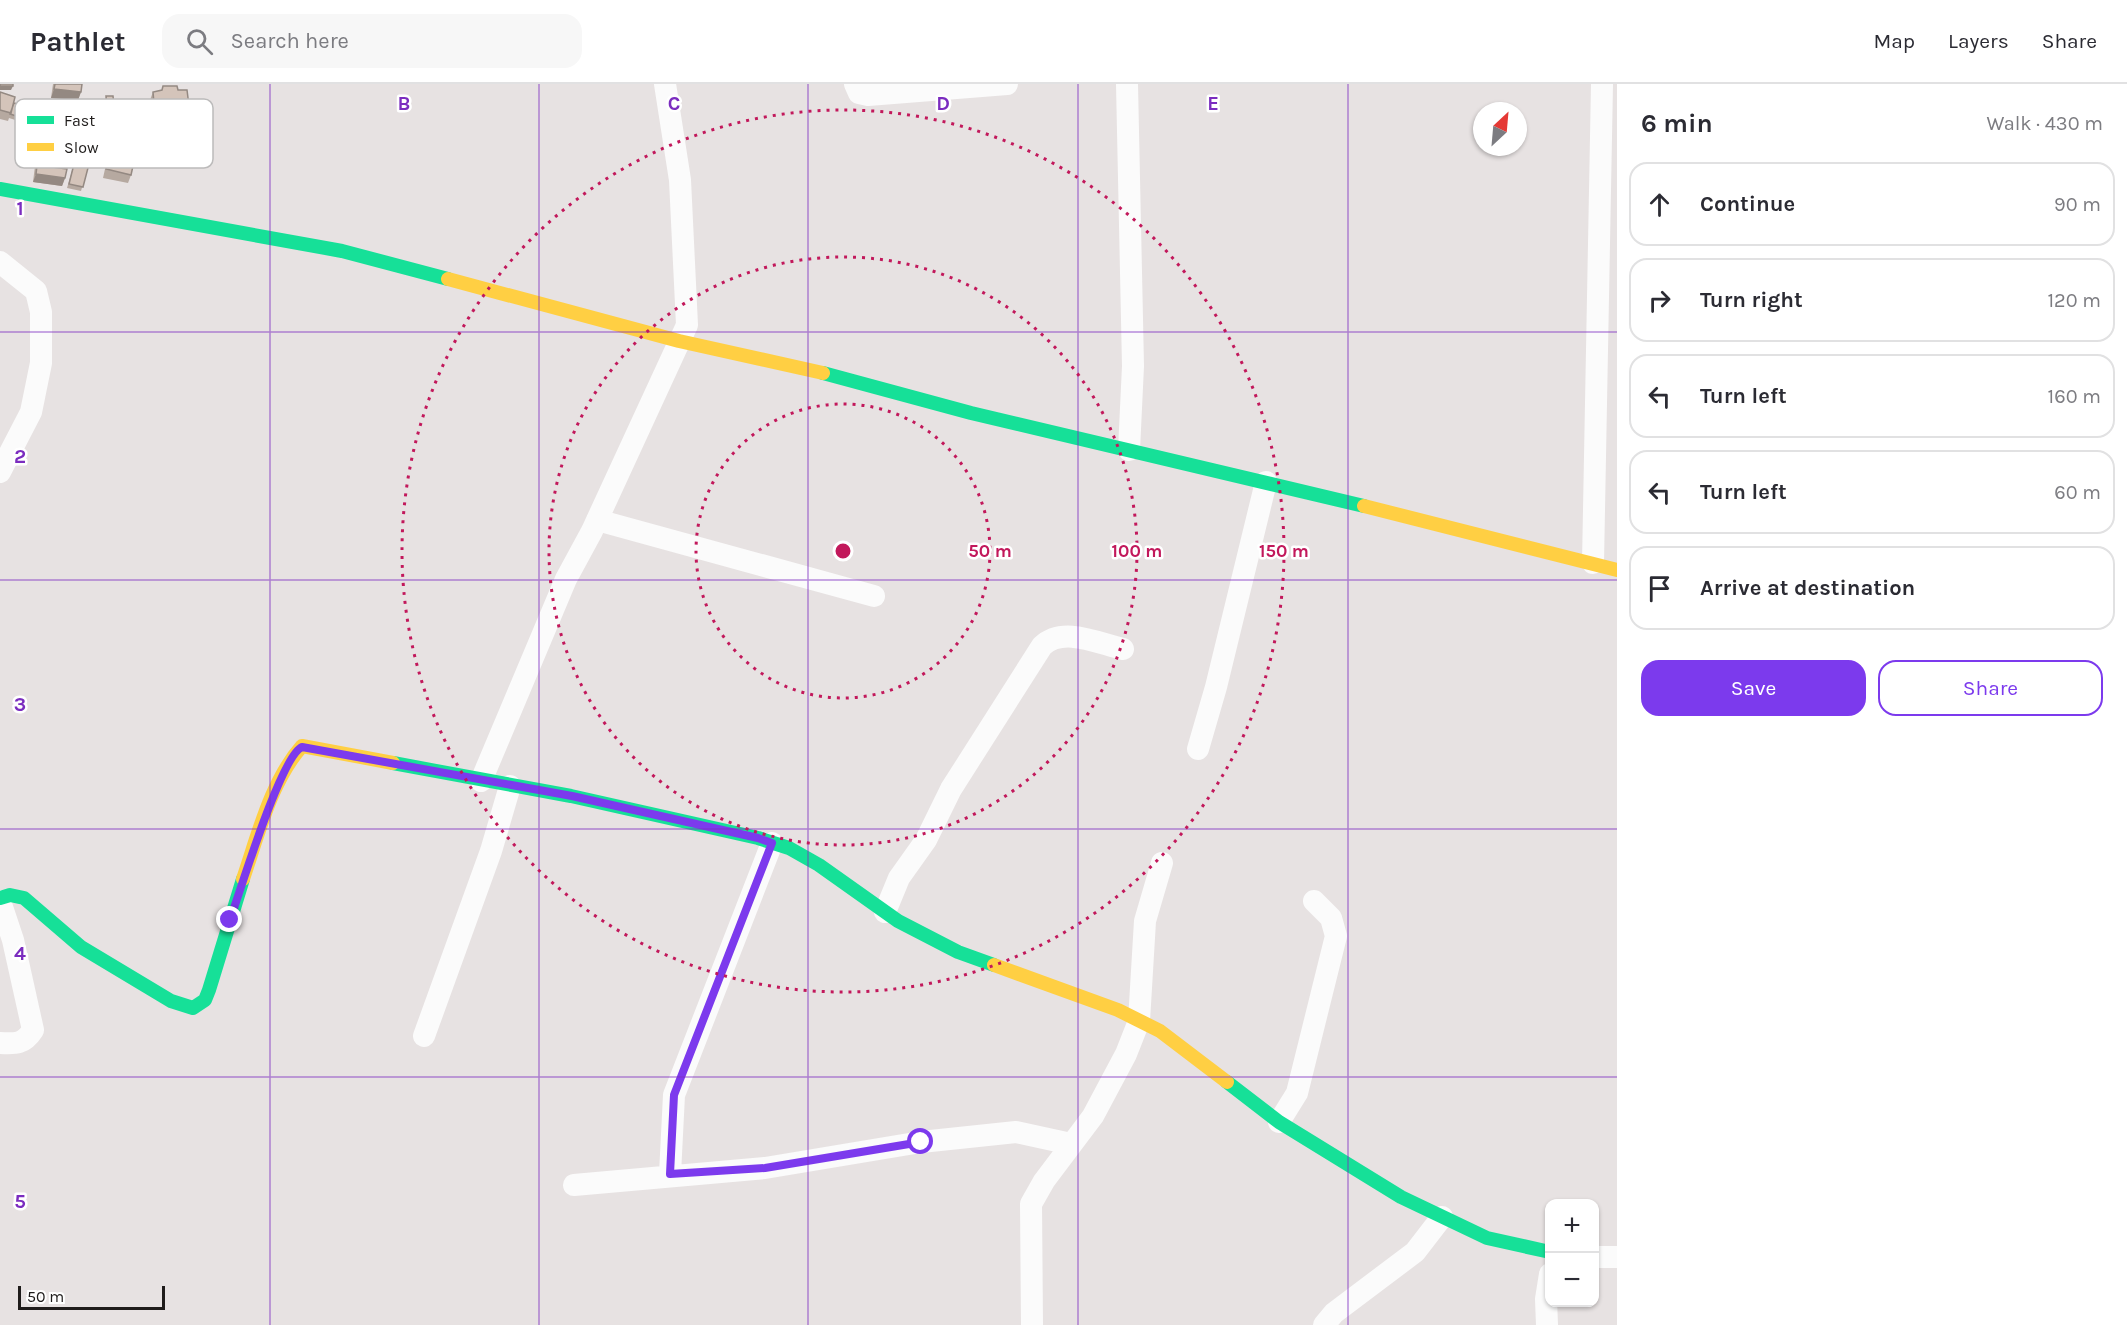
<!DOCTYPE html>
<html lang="en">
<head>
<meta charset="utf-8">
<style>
  :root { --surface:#fff; --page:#f7f7f7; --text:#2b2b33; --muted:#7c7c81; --line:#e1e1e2; --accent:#7c3aed }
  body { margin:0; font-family:Karla,sans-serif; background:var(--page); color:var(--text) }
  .controls { position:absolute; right:18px; bottom:18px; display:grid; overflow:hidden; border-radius:12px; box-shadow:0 2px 4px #0004 }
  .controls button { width:54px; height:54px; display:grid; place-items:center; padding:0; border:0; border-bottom:2px solid var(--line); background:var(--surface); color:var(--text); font:30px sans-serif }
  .compass { position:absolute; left:1473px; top:18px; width:54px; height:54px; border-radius:50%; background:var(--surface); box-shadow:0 2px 4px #0004; rotate:26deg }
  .scale { position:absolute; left:18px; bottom:15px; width:147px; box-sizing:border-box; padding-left:6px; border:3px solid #1f1c1b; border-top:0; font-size:16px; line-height:21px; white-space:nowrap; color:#1f1c1b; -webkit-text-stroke:4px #fff; paint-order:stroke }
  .stop { position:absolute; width:18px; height:18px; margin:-14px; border:4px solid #7c3aed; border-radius:50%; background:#fff }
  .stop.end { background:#7c3aed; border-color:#fff; box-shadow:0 2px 6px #0008 }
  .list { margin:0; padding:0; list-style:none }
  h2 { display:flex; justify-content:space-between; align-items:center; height:78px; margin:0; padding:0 24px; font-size:26px }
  h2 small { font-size:20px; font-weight:400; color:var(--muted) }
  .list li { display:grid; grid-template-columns:39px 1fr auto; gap:18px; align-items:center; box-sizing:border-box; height:84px; margin:0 12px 12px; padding:0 12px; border:2px solid var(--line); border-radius:18px }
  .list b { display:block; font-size:22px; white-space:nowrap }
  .list em { font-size:20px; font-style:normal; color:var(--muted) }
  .actions { display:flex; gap:12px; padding:18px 24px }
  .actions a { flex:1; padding:14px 0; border:2px solid var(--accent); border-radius:18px; text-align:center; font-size:21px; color:var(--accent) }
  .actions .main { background:var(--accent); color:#fff }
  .icon { flex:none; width:33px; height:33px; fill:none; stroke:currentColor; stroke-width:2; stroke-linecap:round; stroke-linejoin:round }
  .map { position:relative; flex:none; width:1617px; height:1241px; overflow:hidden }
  header { display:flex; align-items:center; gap:36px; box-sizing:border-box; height:84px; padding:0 30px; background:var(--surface); border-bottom:2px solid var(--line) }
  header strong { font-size:28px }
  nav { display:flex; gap:33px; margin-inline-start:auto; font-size:21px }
  .search { width:420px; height:54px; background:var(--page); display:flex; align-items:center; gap:15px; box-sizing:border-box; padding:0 21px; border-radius:18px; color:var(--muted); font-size:22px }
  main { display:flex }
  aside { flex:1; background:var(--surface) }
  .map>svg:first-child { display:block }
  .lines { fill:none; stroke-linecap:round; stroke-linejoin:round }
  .street { stroke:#fbfbfb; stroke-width:22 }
  .fast { stroke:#16e098; stroke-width:14 }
  .slow { stroke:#ffcf43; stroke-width:14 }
  .wall { fill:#b6a9a0 }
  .shaded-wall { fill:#948982 }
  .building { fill:#d4c4ba; stroke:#948982; stroke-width:1.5 }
  .route { stroke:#7c3aed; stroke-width:8 }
  .grid { fill:none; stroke:#7b2cbf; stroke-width:1.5; stroke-opacity:0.55 }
  .ring { fill:none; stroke:#c2185b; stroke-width:3; stroke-dasharray:3 6 }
  .key { fill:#fff; stroke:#bcbbbb; stroke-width:1.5 }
  .key-label { font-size:16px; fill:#1f1c1b }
  .grid-label { font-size:20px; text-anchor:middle; font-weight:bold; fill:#7b2cbf; stroke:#fff; stroke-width:5; stroke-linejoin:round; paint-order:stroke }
  .centre { fill:#c2185b; stroke:#fff; stroke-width:3 }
  .ring-label { font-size:18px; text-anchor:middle; font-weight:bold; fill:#c2185b; stroke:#fff; stroke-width:5; stroke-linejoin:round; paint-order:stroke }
</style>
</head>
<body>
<header>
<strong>Pathlet</strong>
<div class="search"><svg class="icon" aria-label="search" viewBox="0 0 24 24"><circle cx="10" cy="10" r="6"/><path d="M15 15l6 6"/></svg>Search here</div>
<nav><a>Map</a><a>Layers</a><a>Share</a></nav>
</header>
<main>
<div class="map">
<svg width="1617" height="1241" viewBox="0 0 1617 1241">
  <rect width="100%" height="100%" fill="#e7e2e2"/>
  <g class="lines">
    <!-- street -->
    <path class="street" d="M855,0L859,9L868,11L1007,0
      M1127,0L1133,282L1129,366
      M0,178L36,207L41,228V279L31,328L0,388
      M597,436L874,512
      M1593,479L1602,0
      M1198,665L1216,603L1266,398
      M481,697L566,495L592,447L687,241L680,96L665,0
      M0,817L13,856L33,946C24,960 16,960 0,959
      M885,828L899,794L926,756L951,705L1042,562C1063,542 1097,559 1123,565
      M424,952L491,767L510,702
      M1279,1038L1297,1009L1336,852L1331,834L1314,817
      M670,1090L674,1011L772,759
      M574,1101L765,1084L921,1058L1016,1048L1071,1060
      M1594,1173H1617
      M1032,1241L1031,1120L1044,1097L1093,1032L1126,970L1139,937L1145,837L1162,779
      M1324,1241L1334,1229L1415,1168L1442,1133
      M1547,1241L1546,1215L1550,1190"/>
    <!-- fast -->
    <path class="fast" d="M0,105L342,167L448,195
      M823,289L971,329L1364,422
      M393,679L571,712L758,754L789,764L819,781L898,837L958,868L994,881
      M0,814L10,811L24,814L81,863L171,917L193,924L205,916L209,906L243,795
      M1227,998L1279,1038L1401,1113L1487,1154L1550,1168"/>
    <!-- slow -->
    <path class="slow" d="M448,195L679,257L823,289
      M1364,422L1617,486
      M243,795C258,751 271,697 302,662L393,679
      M994,881L1118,926L1160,947L1227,998"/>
  </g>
  <!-- wall -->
  <path class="wall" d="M53,0H82L81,8L78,16L51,14Z
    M0,8L14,19L72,57L69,66L56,62L53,83L65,94L62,102L33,98L37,66L40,58L27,55L31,41L9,34L8,37L0,35Z
    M153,8L191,38L188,46L144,54V40L147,32H151L150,16Z
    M106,12L112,26H105V17Z
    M121,32L137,37L132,52L116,47Z
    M86,38L112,59L131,91L128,99L103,94L109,67L94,62L81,107L67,104Z"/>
  <!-- shaded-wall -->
  <path class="shaded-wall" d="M0,2H13L11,6H0Z
    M54,5L81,8L78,16L51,14Z
    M107,22H114L112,26H105Z
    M191,38L188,46L144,54L147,45Z
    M36,90L65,94L62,102L33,98Z"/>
  <!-- building -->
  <path class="building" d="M0,0H13V2H0Z
    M55,0H82L81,8L54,5Z
    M163,2H177L178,6H187L191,38L147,45V32L155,31L153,8L162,6Z
    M0,8L15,13L11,29L0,26Z
    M106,12H113L114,22H107Z
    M14,19L49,30L47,37L34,32L32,37L10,30Z
    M40,57L56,60L53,83L67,85L65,94L36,90Z
    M112,59L137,64L131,91L106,85Z
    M75,76L89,80L83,103L69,100Z"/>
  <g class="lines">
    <!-- route -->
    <path class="route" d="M230,836C240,808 281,672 302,663L572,712L758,754L772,759L674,1011L670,1090L765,1084L921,1058"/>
  </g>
  <!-- grid -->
  <path class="grid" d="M270,0V1241M539,0V1241M808,0V1241M1078,0V1241M1348,0V1241M0,248H1617M0,496H1617M0,745H1617M0,993H1617"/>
  <!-- distance rings -->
  <g class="ring">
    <circle cx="843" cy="467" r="147"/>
    <circle cx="843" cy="467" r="294"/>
    <circle cx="843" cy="467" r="441"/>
  </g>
  <!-- legend -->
  <rect x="15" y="15" width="198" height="69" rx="9" class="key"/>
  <rect x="27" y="32" width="27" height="8" fill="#16e098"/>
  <rect x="27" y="59" width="27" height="8" fill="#ffcf43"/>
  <g class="key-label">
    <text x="64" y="42">Fast</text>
    <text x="64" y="69">Slow</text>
  </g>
  <g class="grid-label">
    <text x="404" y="26">B</text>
    <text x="674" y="26">C</text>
    <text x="943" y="26">D</text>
    <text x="1213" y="26">E</text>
    <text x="20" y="131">1</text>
    <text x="20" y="379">2</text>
    <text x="20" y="627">3</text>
    <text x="20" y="876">4</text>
    <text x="20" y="1124">5</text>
  </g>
  <circle cx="843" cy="467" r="9" class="centre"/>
  <g class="ring-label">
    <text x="990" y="473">50 m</text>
    <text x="1137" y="473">100 m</text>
    <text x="1284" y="473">150 m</text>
  </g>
</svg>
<div class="controls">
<button>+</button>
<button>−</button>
</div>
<svg class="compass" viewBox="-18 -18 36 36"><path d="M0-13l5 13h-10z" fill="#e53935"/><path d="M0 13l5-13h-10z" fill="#7c7c81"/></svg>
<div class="scale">50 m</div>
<div class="stop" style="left:921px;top:1058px"></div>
<div class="stop end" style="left:230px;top:836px"></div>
</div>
<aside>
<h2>6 min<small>Walk · 430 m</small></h2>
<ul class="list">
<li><svg class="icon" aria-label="ahead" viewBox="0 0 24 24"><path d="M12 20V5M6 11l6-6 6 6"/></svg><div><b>Continue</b></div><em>90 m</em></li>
<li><svg class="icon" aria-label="right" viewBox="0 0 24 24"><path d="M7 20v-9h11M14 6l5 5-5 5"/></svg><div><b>Turn right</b></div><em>120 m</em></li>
<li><svg class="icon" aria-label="left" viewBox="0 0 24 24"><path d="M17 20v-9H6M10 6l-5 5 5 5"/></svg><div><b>Turn left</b></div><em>160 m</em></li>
<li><svg class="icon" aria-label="left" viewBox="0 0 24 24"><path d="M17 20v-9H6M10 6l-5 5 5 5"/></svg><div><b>Turn left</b></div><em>60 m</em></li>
<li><svg class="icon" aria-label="arrive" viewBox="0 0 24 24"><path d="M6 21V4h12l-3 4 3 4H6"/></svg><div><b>Arrive at destination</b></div></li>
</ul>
<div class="actions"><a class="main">Save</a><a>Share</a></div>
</aside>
</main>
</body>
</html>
